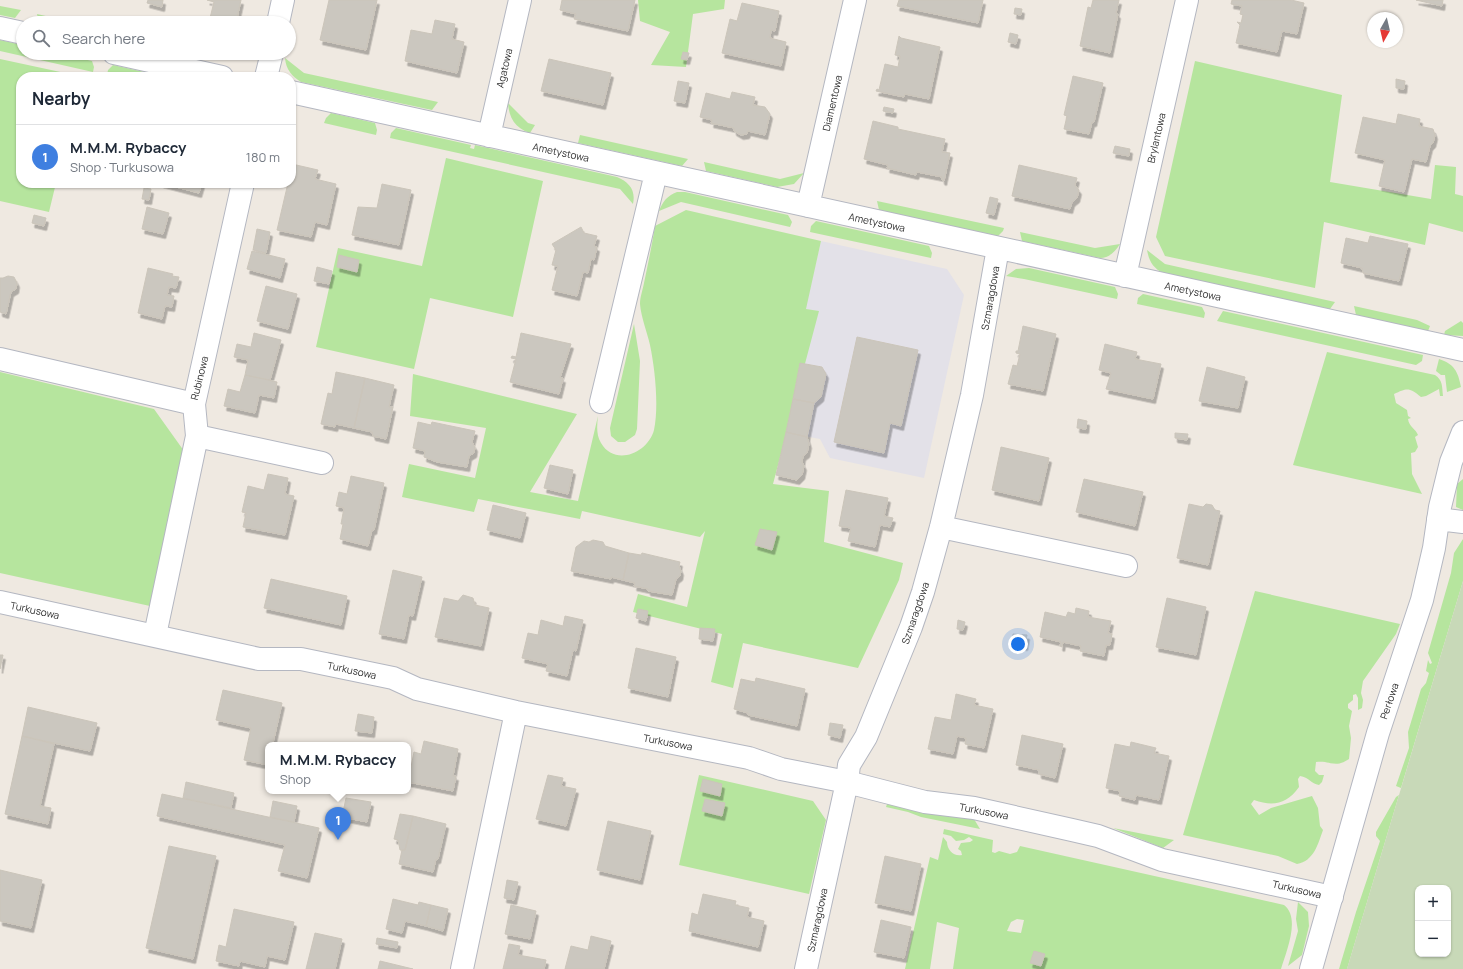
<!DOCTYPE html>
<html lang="en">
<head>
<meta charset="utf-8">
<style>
  :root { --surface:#fff; --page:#f6f6f7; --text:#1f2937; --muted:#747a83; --line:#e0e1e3; --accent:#0b8043 }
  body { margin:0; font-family:Manrope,sans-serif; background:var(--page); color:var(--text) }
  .controls { position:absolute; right:12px; bottom:12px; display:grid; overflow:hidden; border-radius:8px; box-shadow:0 1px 3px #0004 }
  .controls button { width:36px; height:36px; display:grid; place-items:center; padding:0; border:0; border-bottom:1px solid var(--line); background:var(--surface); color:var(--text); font:20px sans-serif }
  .compass { position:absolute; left:1367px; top:12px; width:36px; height:36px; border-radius:50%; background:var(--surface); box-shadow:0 1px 3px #0004; rotate:188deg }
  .you { position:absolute; left:1018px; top:644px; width:14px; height:14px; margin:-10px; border:3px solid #fff; border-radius:50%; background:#1a73e8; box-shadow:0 0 0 6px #1a73e833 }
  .badge { display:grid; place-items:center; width:26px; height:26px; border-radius:50%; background:var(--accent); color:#fff; font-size:13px; font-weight:700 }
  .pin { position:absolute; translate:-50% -33px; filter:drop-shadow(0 1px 2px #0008) }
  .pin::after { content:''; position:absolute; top:21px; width:14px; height:12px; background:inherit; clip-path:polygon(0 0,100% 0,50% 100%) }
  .popup { position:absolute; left:265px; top:742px; width:146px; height:52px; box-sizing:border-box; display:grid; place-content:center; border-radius:8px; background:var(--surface); filter:drop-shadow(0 1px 3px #0005); font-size:13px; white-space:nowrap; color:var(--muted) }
  .popup b { font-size:15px; color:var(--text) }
  .popup::after { content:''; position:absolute; left:50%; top:100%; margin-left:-8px; border:8px solid transparent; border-top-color:var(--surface) }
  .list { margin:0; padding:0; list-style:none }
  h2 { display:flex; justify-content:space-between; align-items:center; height:52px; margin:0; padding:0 16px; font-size:17px }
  h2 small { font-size:13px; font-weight:400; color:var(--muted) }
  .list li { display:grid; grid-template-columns:26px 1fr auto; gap:12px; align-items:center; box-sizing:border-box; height:64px; padding:0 16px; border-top:1px solid var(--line) }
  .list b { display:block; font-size:15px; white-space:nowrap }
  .list p { margin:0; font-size:13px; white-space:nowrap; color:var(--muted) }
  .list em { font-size:13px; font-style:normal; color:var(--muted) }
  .icon { flex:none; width:22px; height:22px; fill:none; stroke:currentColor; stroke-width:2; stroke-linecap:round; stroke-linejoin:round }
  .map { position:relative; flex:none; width:1463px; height:969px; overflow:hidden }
  .search { position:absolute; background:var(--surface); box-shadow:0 1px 3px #0004; left:16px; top:16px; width:280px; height:44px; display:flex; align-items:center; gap:10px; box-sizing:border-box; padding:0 14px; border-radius:22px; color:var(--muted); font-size:15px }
  .panel { position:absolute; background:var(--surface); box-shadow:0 1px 3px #0004; left:16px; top:72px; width:280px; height:116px; border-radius:16px }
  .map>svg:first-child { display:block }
  .industrial { fill:#e3e1e8 }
  .green { fill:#b6e59e; fill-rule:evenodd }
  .cemetery { fill:#c8d9b8; fill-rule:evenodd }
  .building { fill:#cbc7bf; stroke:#cbc5ba; filter:url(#shadow) }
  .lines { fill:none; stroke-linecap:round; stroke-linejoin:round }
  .minor-casing { stroke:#b4b7c1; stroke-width:24 }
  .minor { stroke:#fff; stroke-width:22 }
  .labels { text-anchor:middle; stroke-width:3.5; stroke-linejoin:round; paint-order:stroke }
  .street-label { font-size:10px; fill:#2e2e2e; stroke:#fff }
</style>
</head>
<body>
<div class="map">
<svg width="1463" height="969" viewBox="0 0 1463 969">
  <defs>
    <filter id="shadow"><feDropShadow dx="2.5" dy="4.5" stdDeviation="0" flood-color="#0004"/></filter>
  </defs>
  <rect width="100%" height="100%" fill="#efe9e1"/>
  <!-- industrial -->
  <path class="industrial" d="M821,241L947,269L964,295L924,478L830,458L820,439L777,431Z"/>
  <!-- green -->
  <path class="green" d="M638,0H725L724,9L693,14L686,67L651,65L670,32L640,21Z
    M0,6L21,10L15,18L0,15Z
    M37,14L76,23H39Z
    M0,40L23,45V53H57L92,61L94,67L93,72L0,51Z
    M285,58L304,73L438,102L432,110L301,82C292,76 286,70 285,58Z
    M0,59L79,76L21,77V183H56L49,212L0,201Z
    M1195,61L1342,95L1330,182L1431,199L1435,165L1456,167L1455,194L1463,196V232L1429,223L1425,245L1324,222L1315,288L1165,256L1156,237Z
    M113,65L167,77H115L107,75L108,70Z
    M508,103L528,123L535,125L530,133C515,128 509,118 508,103Z
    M331,113L375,123L377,130L376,135L324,123L326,118Z
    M396,128L471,145L470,148L474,149L475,145L617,177C629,182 636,190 633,204L620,189L390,138L391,133Z
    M580,135L688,159L682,166L578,143Z
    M446,158L543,181L513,317L430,298L414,369L316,347L338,248L422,266Z
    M704,162L780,179L804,173L794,184L777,187L706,171Z
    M677,192H685L788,215L792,222L790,227L681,202L659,211C663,201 667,196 677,192Z
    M877,201L1004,228L1003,231L998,236L879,210Z
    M686,210L821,241L806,309L819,311L773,484L829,491L824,542L903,563L899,580L858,668L743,643L733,688L711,682L722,634L633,612L638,594L687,607L705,531L700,537L582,511L580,519L478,499L474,512L402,497L409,464L475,478L486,428L410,416L413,374L577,414L530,492L578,501L598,416C597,425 596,435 601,443C615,467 648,453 654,430C659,406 655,369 650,345C647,332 641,317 640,304C640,297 643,289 644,283C648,264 652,245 655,226Z
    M816,221L929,246L932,253L931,258L810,232L811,226Z
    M1020,232L1095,248L1120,244C1115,252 1109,258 1100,258L1022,241Z
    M1147,250L1165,264L1335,302L1330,309L1163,273C1153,268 1149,261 1147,250Z
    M1029,268L1115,287L1118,294L1117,299L1024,279L1006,276L1016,269Z
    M1143,294L1202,307L1205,313L1204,318L1137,304L1138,298Z
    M1354,306L1417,320L1430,326L1428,331L1356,315Z
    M1223,311L1423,355L1422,361L1416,365L1217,321Z
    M1461,321L1463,323V336L1444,335L1445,331Z
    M634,324L640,361L637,429L635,435L625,442H618L611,436L610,428Z
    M1327,352L1435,375C1443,380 1442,387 1443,396H1440L1439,389L1426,396L1421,397C1409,387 1407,388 1394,394L1396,403L1407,410L1408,416L1411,418L1408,419C1409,427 1416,429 1418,435L1415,437L1418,447L1415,452L1411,453L1412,474L1422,494L1293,465Z
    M1439,359C1454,364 1458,371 1461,387L1447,392L1445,375H1441L1436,371Z
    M0,372L154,409L184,451L150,606L0,573Z
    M1463,479V510L1456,507L1457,484Z
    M1463,539V581L1401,788L1396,786L1409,748L1408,732L1421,689L1426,683L1429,673L1426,671L1428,660L1430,664L1432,663L1428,653L1451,573L1454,553Z
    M1255,591L1400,624L1396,634L1363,681L1361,693L1363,700L1362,708L1358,710V698L1356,694L1353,695V700L1348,704V708L1352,711L1349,726L1351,738L1349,759C1334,769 1331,760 1316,762L1315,771L1319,775H1324L1322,782L1319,785C1311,784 1309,777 1300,776L1298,779L1299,787C1287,804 1273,807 1254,800L1251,804L1259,815L1271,808L1312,796L1318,808L1320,826L1323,830C1318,844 1314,861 1297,864L1278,856L1183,835Z
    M699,775L813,801L826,820L809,894L679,865Z
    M1399,795L1347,969H1339L1356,912L1380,841L1376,836V832L1396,797Z
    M887,804L974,819L980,829L921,817L908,812L886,807Z
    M1113,828L1174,840L1163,848Z
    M944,829L993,840L992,852L995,853L999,851L1010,854L1017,852L1020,846L1284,905C1301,918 1286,952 1281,969H953L959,928L937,922L930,969H905L930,857L938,860L943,837L947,842C947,850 954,857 962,855L961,851L958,849L961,843L970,842L973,840L969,837L964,840L956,841L951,836L943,834ZM1017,919L1024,920L1021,933L1007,931L1011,922Z
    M1298,902L1308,912L1309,926L1302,955L1288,966L1298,931L1296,919Z"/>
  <!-- cemetery -->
  <path class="cemetery" d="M1463,581V969H1347ZM1418,888H1448V954H1418Z"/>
  <!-- building -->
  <path class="building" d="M148,0H163L162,7L147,3Z
    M207,0H241L236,23L210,18L214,2Z
    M329,0H377L366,50L320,40Z
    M562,0H635L628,31L574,19L576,14L560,10Z
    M899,0H983L978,23L897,6Z
    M1093,0H1119L1116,13L1118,14L1110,53L1080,46L1088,7L1091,8Z
    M1232,0H1291L1304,3L1297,34L1282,31L1277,52L1236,43L1240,25L1237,22L1241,23L1243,15L1240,14L1242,6L1231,4Z
    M1416,0H1443L1442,6Z
    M742,3L779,11L775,31L771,30L770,38L786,42L781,66L722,53L730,19L737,21Z
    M1015,8L1022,9L1021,15L1014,14Z
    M435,20L455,24L452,39L464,42L457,73L405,61L411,30L432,34Z
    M1010,33L1018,35L1016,44L1008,42Z
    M899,36L901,38L940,47L929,99L905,94L904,97L876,91L877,89L879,90L885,64L898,67L900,56L895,55Z
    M683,52L689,53L687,60L681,59Z
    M549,59L611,73L603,105L541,91Z
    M1073,76L1103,83L1094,122H1092L1089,134L1064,129L1067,116L1064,115Z
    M1396,79L1405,81L1404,89L1396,88Z
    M678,81L689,83L685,103L674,101Z
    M732,92L755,97L753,105L765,107L770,114L765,135L748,131L747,134L741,135L734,131V128L711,123L712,120L700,117L706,93L730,99Z
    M884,107L894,109L893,113L883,111Z
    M1398,114L1420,119L1419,126L1433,129L1435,135L1433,143L1430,146L1426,162L1412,159L1404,192L1379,186L1385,160L1355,153L1363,117L1396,124Z
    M873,121L898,127V129L945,139L942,152L950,153L944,181L942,180V177L917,172L916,175L887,168L888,165L864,159Z
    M1115,146L1130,149L1129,156L1113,153Z
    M292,164L318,170L315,179L336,184L327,225L315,222L311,237L277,230L288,183H291Z
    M1019,165L1077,178L1075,185L1079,190L1077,198L1072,202L1070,209L1012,196Z
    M161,183H202L199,193Z
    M382,184L411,190L399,245L352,235L358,207L377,208Z
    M144,188L151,189L149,200L142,199Z
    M990,197L998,199L994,215L986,213Z
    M147,207L169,213L163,234L142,229Z
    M34,215L46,218L44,226L32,223Z
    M581,227L584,233L597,236L594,246L597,247L594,260L591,259L588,273L583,272L577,296L552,290L558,266L552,265L556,250L552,244Z
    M257,229L270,232L266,253L253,250Z
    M1370,236L1408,244L1399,281L1363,273L1362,268L1341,263L1346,238L1368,243Z
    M252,251L285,259L280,278L247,269Z
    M339,255L359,260L357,272L337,267Z
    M317,267L332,271L329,284L314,281Z
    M148,268L173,274L172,276L179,277L176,288L169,287L167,295L174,296L172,307L165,306L162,319L138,313Z
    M8,276L14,277L17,283L16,289L11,292L6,314L0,312V278H3Z
    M266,286L297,294L288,329L257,321Z
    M1023,326L1056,334L1043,391L1008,384L1013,365L1017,366L1020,354L1016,353V351H1018Z
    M254,333L281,340L270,380L245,375L248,360L234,357L237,344L251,347Z
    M521,333L571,344L560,378H563L559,394L510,382L516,359L511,358L512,356L516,357Z
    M857,337L918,350L901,426L890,423L884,453L834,442Z
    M1105,344L1137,352L1135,359L1161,364L1153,399L1106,389L1111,373L1099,370Z
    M800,363L822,367L826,374L821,397L814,403L793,399Z
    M1207,367L1245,377L1238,408L1199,401Z
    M336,372L365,378L354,428L336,424L335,427L321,424L328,393L332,394Z
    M245,375L277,382L274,398L259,395L255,413L224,406L228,389L240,392Z
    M365,378L394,385L389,407H393L386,439L373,436L372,432L354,428Z
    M793,399L814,403L807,437L786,432Z
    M1078,419L1087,421L1086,429L1077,428Z
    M418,422L431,425L432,422L475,431L472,442L475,447L474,453L469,456L467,467L437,462L424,457L425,451L413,448Z
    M786,432L807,437L809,444L807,453L803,456L802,462L804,466L802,475L797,480L776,475Z
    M1175,433L1188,434L1187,440L1175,438Z
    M1001,447L1049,458L1039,501L992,490Z
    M550,465L573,470L568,494L544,488Z
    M268,474L288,478L285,494L294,496L285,535L243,527L246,513L242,512L248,486L264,490Z
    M351,476L384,483L374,530H372L368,546L340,539L343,524H341L344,508L336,506L339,492L347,494Z
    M1084,479L1143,492L1135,526L1076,512Z
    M846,490L888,498L884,516L893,518L890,527L880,525L875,547L848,541L851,528L839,526Z
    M1189,504L1203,507L1206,504L1212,505L1215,510L1220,511L1208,565L1177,558Z
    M493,505L526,513L520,538L487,530Z
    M760,529L777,532L772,550L755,545Z
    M593,540L603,542L605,546L629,553L623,580L611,577V579L571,571L576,547L584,541L589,542Z
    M629,553L641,555L642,553L680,562L679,566L681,571L680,576L676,579L672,595L648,591V589L634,586L635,583L623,580Z
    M393,570L422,577L413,616L409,615L404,639L379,634Z
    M271,579L347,596L341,625L264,608Z
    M463,595L473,598L475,605L489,608L481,646L435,637L444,598L458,601Z
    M1167,598L1206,607L1196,655L1156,647Z
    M1076,608L1089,611L1088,617L1111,621L1108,633L1112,634L1110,645H1106L1104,656L1080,651L1081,646L1063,642L1062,647L1060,646L1061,642L1040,637L1045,612L1066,617L1068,612L1075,614Z
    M638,609L648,611L646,621L636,618Z
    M565,616L583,620L576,651L573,650L567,676L546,671L548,664L522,658L528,633L538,635L541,620L563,626Z
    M958,620L965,622L963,630L957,629Z
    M700,628L715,629L713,641L699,639Z
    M1013,634L1027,635L1025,646L1012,644Z
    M636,648L676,657L668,697L628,688Z
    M0,655H3L0,669Z
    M756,678L805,689L797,726L748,715V713L734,709L741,679L755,682Z
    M223,690L282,703L273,743L280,745H268V765L244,760L251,728L216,720Z
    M956,694L976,699L974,705L993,709L984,748L965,744L966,738L957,736L953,754L928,749L935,717L951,720Z
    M28,707L97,723L90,751L22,736Z
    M358,714L374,717L372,733L355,731Z
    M830,723L843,725L840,738L828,735Z
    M1022,735L1063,744L1055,778L1039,774V770L1016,765Z
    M22,736L54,744L40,806L51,808L48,824L5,814Z
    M424,741L458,749L453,776H456L453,791L408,782L414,752L421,754Z
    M1131,742L1156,748L1154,753L1169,756L1159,800L1136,795L1135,800L1119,796L1120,791L1106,788L1115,744L1130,747Z
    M548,775L563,778L561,786L576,789L566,826L536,819Z
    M703,779L722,784L720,796L700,791Z
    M186,782L234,793L231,808L183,798Z
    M162,794L319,828L307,878L278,871L285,845L157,816Z
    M346,798L371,802L367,822L342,817Z
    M705,799L725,803L722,816L702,811Z
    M273,801L297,806L294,822L270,817Z
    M400,814L413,816L405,850H400L398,840L394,839Z
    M413,816L446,824L438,859H436L433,872L399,864L402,850H405Z
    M608,821L651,831L640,880L597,870Z
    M169,846L216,856L193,959L146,948Z
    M885,856L921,864L911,911L875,903Z
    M0,870L42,880L31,928L0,921Z
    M507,880L518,882L514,900L504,898Z
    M703,894L736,901L735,905L749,908L747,917L764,921L758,947L689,931L692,913L698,915Z
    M393,899L418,905L419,902L431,905L426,926L405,921L402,933L386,929Z
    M431,905L448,909L443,931L426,926Z
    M511,905L536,911L530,939L505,934Z
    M234,909L294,922L285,960L267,956L265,967L240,961L239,966L216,961L219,945L226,947Z
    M881,920L911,927L904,958L874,952Z
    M315,933L342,939L335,969H306Z
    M591,936L611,941L604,969H565L571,946L588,950Z
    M377,938L398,942L397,948L376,944Z
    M509,944L520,946L518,955L546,960L544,969H503Z
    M1034,951L1045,954L1041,966L1030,963Z
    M380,961L413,969H378Z"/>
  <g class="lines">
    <defs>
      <path id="minor" d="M278,23L283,0
        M0,28L23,33
        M114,53L222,77
        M266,77L272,53
        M291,92L1463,350
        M489,136L520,0
        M808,206L855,0
        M1125,276L1187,0
        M0,359L194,404
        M601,402L656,173
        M197,436L322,463
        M1438,519L1463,522
        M941,527L1126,566
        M0,602L259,659H301L393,678L417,689L516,712L749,758L781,769L847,782L925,802L974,808L1072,830L1098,836L1162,860L1332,897
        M155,635L197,436L194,404L243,183
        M462,969L516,712
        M806,969L847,782L849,765L866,737L911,627L923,592L941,527L972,395L998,248
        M1311,969L1378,733L1422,600L1434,548L1440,507L1451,462L1463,432"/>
    </defs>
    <!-- minor casing -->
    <use href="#minor" class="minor-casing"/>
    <!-- minor -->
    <use href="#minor" class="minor"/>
  </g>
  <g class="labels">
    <!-- street labels -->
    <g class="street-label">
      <text transform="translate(504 68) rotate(-77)" y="4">Agatowa</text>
      <text transform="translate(832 103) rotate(-77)" y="4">Diamentowa</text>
      <text transform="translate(1156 138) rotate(-77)" y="4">Brylantowa</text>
      <text transform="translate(561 152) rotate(12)" y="4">Ametystowa</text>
      <text transform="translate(877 222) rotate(12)" y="4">Ametystowa</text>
      <text transform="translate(1193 291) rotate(12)" y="4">Ametystowa</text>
      <text transform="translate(990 298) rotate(-80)" y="4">Szmaragdowa</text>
      <text transform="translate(199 378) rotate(-76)" y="4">Rubinowa</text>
      <text transform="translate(35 610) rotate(12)" y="4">Turkusowa</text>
      <text transform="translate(915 613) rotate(-71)" y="4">Szmaragdowa</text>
      <text transform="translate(352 670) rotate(12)" y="4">Turkusowa</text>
      <text transform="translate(1389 701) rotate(-71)" y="4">Perłowa</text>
      <text transform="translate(668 742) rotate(11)" y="4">Turkusowa</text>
      <text transform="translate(984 811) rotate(11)" y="4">Turkusowa</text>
      <text transform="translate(1297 889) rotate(13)" y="4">Turkusowa</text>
      <text transform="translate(817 920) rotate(-78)" y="4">Szmaragdowa</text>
    </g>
  </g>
</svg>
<div class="controls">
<button>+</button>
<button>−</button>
</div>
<svg class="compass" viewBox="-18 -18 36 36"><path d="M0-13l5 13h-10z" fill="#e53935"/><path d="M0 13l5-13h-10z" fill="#747a83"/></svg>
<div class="you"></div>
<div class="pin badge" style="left:338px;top:840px;background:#3f7fe0">1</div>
<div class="popup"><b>M.M.M. Rybaccy</b>Shop</div>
<div class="search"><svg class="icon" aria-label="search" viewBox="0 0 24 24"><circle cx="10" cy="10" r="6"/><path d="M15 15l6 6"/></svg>Search here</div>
<section class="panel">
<h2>Nearby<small></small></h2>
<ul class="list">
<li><span class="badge" style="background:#3f7fe0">1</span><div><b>M.M.M. Rybaccy</b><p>Shop · Turkusowa</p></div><em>180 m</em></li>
</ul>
</section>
</div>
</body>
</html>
